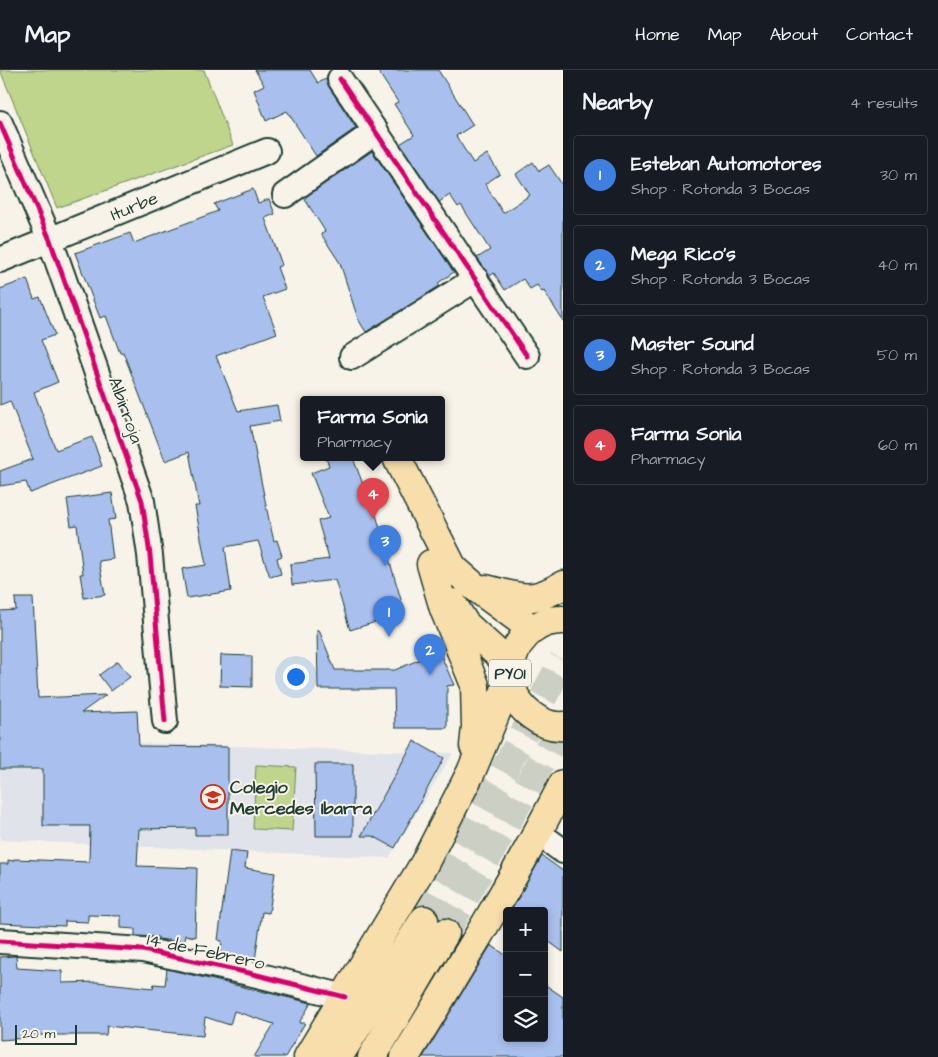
<!DOCTYPE html>
<html lang="en">
<head>
<meta charset="utf-8">
<style>
  :root { --surface:#171b24; --page:#242831; --text:#f1f3f6; --muted:#9ea1a6; --line:#363941; --accent:#db2777 }
  body { margin:0; font-family:"Architects Daughter",sans-serif; background:var(--page); color:var(--text) }
  .controls { position:absolute; right:15px; bottom:15px; display:grid; overflow:hidden; border-radius:5px; box-shadow:0 2px 8px #0003 }
  .controls button { width:45px; height:45px; display:grid; place-items:center; padding:0; border:0; border-bottom:1px solid var(--line); background:var(--surface); color:var(--text); font:25px sans-serif }
  .scale { position:absolute; left:15px; bottom:12px; width:62px; box-sizing:border-box; padding-left:5px; border:2px solid #1f3d34; border-top:0; font-size:14px; line-height:18px; white-space:nowrap; color:#1f3d34; -webkit-text-stroke:4px #f7f3e8; paint-order:stroke }
  .you { position:absolute; left:295px; top:606px; width:18px; height:18px; margin:-12px; border:4px solid #fff; border-radius:50%; background:#1a73e8; box-shadow:0 0 0 8px #1a73e833 }
  .badge { display:grid; place-items:center; width:32px; height:32px; border-radius:50%; background:var(--accent); color:#fff; font-size:16px; font-weight:700 }
  .pin { position:absolute; translate:-50% -41px; filter:drop-shadow(0 1px 2px #0008) }
  .pin::after { content:''; position:absolute; top:26px; width:18px; height:15px; background:inherit; clip-path:polygon(0 0,100% 0,50% 100%) }
  .popup { position:absolute; left:300px; top:326px; width:145px; height:65px; box-sizing:border-box; display:grid; place-content:center; border-radius:5px; background:var(--surface); filter:drop-shadow(0 1px 4px #0005); font-size:16px; white-space:nowrap; color:var(--muted) }
  .popup b { font-size:19px; color:var(--text) }
  .popup::after { content:''; position:absolute; left:50%; top:100%; margin-left:-10px; border:10px solid transparent; border-top-color:var(--surface) }
  .list { margin:0; padding:0; list-style:none }
  h2 { display:flex; justify-content:space-between; align-items:center; height:65px; margin:0; padding:0 20px; font-size:21px }
  h2 small { font-size:16px; font-weight:400; color:var(--muted) }
  .list li { display:grid; grid-template-columns:32px 1fr auto; gap:15px; align-items:center; box-sizing:border-box; height:80px; margin:0 10px 10px; padding:0 10px; border:1px solid var(--line); border-radius:5px }
  .list b { display:block; font-size:19px; white-space:nowrap }
  .list p { margin:0; font-size:16px; white-space:nowrap; color:var(--muted) }
  .list em { font-size:16px; font-style:normal; color:var(--muted) }
  .icon { flex:none; width:28px; height:28px; fill:none; stroke:currentColor; stroke-width:2; stroke-linecap:round; stroke-linejoin:round }
  .map { position:relative; flex:none; width:563px; height:987px; overflow:hidden }
  header { display:flex; align-items:center; gap:30px; box-sizing:border-box; height:70px; padding:0 25px; background:var(--surface); border-bottom:1px solid var(--line) }
  header strong { font-size:24px }
  nav { display:flex; gap:28px; margin-inline-start:auto; font-size:18px }
  main { display:flex }
  aside { flex:1; background:var(--surface) }
  .map>svg:first-child { display:block }
  .built { fill:#e0e3ea }
  .park { fill:#bed58b; stroke:#6e8960 }
  .building { fill:#a9bfed; stroke:#1f3d34 }
  .lines { fill:none; stroke-linecap:round; stroke-linejoin:round }
  .highway-tunnel { stroke:#cccfc4; stroke-width:28; stroke-dasharray:28 14; stroke-linecap:butt }
  .street-casing { stroke:#1f3d34; stroke-width:28 }
  .highway-casing { stroke:#1f3d34; stroke-width:31 }
  .street { stroke:#f7f3e8; stroke-width:24 }
  .highway { stroke:#f8deab; stroke-width:28 }
  .cycleway-casing { stroke:#f7f3e8; stroke-width:8 }
  .cycleway { stroke:#d6006c; stroke-width:5 }
  .labels { text-anchor:middle; stroke-width:4; stroke-linejoin:round; paint-order:stroke }
  .shield { fill:#f7f3e8; stroke:#60746a; stroke-width:1 }
  .shield-label { font-size:16px; font-weight:bold; fill:#1f3d34 }
  .street-label { font-size:18px; fill:#1f3d34; stroke:#f7f3e8 }
  .poi-label { font-size:18px; font-weight:bold; fill:#1f3d34; stroke:#f7f3e8; text-anchor:start }
</style>
</head>
<body>
<header>
<strong>Map</strong>
<nav><a>Home</a><a>Map</a><a>About</a><a>Contact</a></nav>
</header>
<main>
<div class="map">
<svg width="563" height="987" viewBox="0 0 563 987">
  <rect width="100%" height="100%" fill="#f7f3e8"/>
  <filter id="ink" filterUnits="userSpaceOnUse"><feTurbulence type="fractalNoise" baseFrequency=".02" numOctaves="2"/><feDisplacementMap in="SourceGraphic" scale="10" xChannelSelector="R" yChannelSelector="G"/><feConvolveMatrix kernelMatrix="1 2 1 2 8 2 1 2 1" color-interpolation-filters="sRGB"/></filter>
  <g filter="url(#ink)">
    <!-- built -->
    <path class="built" d="M0,669L453,683L389,788L0,770Z"/>
    <!-- park -->
    <path class="park" d="M0,0H204L233,75L57,138Z
      M256,695L296,697L292,761L253,759Z"/>
    <!-- building -->
    <path class="building" d="M255,0H310L318,13L326,9L329,17L356,58L316,86L287,41L266,51L254,20L264,15Z
      M377,0H438L473,55L456,66L473,93L487,84L500,104L485,114L503,143L530,125L516,104L533,92L539,101L549,95L563,116V251L544,221L542,222L537,215L530,219L523,209L505,220L494,203L490,206L477,188L490,180L461,135L458,137L450,125L439,132L400,74L414,65L394,34L398,32Z
      M372,81L454,202L438,213L440,216L366,262L358,249L340,193L321,164L325,161L304,128Z
      M253,119L258,133L269,129L275,144L265,148L282,195L277,197L285,219L263,227L277,263L216,286L238,341L277,335L280,351L250,356L269,450L274,471L277,470L282,486L277,488L281,504L270,507L258,471L225,477L231,521L187,528L182,499L206,495L195,436H199L189,382L165,391L123,282L120,283L106,246L100,248L75,183L130,163L134,173L218,141L214,134Z
      M27,209L34,229L40,227L55,265L41,270L58,312L34,322L56,380L92,367L102,396L30,423L26,412L0,416V401L33,389L10,331L0,335V219Z
      M326,388H353L372,438H374L405,543L350,560L335,510L292,515L290,494L329,489L318,451L329,448L311,403L329,396Z
      M112,423L116,449L108,450L113,489L99,491L105,525L84,528L80,504H83L77,455L71,456L67,429Z
      M15,528H33L38,628L106,625L81,643L137,641L139,676L228,677V765H195V758L139,759L137,796L197,798L195,867L185,865L184,872L158,869V867L135,866V859L121,858V846L88,845V852L65,851V856L0,853V794H8V790L13,791L14,789L89,792L90,756H43V699H0V541L16,540Z
      M317,560H319L335,600H395L439,581L454,615L447,616V658H395L394,619H318Z
      M221,585L252,586V617L220,616Z
      M118,591L130,607L111,621L99,605Z
      M414,671L444,688L395,778L373,766H361Z
      M315,694H353V766H316Z
      M230,781L247,783L245,798L275,803L269,843L262,842L255,890L220,883L222,871L218,870Z
      M542,786L563,801V882L544,868V841H511Z
      M491,875L507,886V968H544V914L563,927V987H423Z
      M16,886L17,898L62,901V913L97,912L153,918L154,914L165,915L167,899L311,933L299,953H305L285,987H254L274,954L234,941L230,955L205,947L203,966L107,956L106,965H39V967L0,970V887Z"/>
    <g class="lines">
      <!-- highway-tunnel -->
      <path class="highway-tunnel" d="M424,850L563,590
        M445,863L563,653"/>
      <defs>
        <path id="street" d="M340,9L527,286
          M0,53L50,170L142,431L150,485L165,651
          M285,125L376,61
          M0,190L267,81
          M352,287L476,209
          M538,763L563,781
          M0,871L143,880L249,903L345,927"/>
        <path id="highway" d="M398,390L453,498L475,517L532,559
          M431,494L444,539L475,615L476,657L474,676
          M486,519C521,528 531,534 563,515
          M452,533L465,554L510,595
          M563,550C513,549 491,616 531,645C540,652 551,657 563,656
          M308,987L424,794L471,702L510,609
          M338,987L424,850
          M372,987L445,863
          M405,987C460,897 515,808 563,714"/>
      </defs>
      <!-- street casing -->
      <use href="#street" class="street-casing"/>
      <!-- highway casing -->
      <use href="#highway" class="highway-casing"/>
      <!-- street -->
      <use href="#street" class="street"/>
      <!-- highway -->
      <use href="#highway" class="highway"/>
      <defs>
        <path id="cycleway" d="M340,9L527,286
          M0,53L50,170L142,431L150,485L165,651
          M0,871L143,880L249,903L345,927"/>
      </defs>
      <!-- cycleway casing -->
      <use href="#cycleway" class="cycleway-casing"/>
      <!-- cycleway -->
      <use href="#cycleway" class="cycleway"/>
    </g>
  </g>
  <!-- icons -->
  <defs>
    <symbol id="school-ring" viewBox="-11 -11 22 22"><circle r="9.5" fill="#f7f3e8" stroke="#c8321e" stroke-width="1.5"/><path d="M0-5L7-2L0 1L-7-2ZM-4 1L0 2.5L4 1V4Q0 6-4 4Z" fill="#c8321e"/></symbol>
  </defs>
  <g fill-rule="evenodd">
    <use href="#school-ring" x="199" y="713" width="28" height="28"/>
  </g>
  <g class="labels">
    <!-- shield labels -->
    <rect class="shield" x="489" y="589.5" width="42" height="27" rx="4"/>
    <g class="shield-label">
      <text x="510" y="609">PY01</text>
    </g>
    <!-- street labels -->
    <g class="street-label">
      <text transform="translate(134 136) rotate(-22)" y="6">Iturbe</text>
      <text transform="translate(126 340) rotate(70)" y="6">Albirroja</text>
      <text transform="translate(206 881) rotate(12)" y="6">14 de Febrero</text>
    </g>
    <!-- poi labels -->
    <g class="poi-label">
      <text x="230" y="723">Colegio<tspan x="230" dy="21">Mercedes Ibarra</tspan></text>
    </g>
  </g>
</svg>
<div class="controls">
<button>+</button>
<button>−</button>
<button><svg class="icon" aria-label="layers" viewBox="0 0 24 24"><path d="M12 4l9 5-9 5-9-5zM3 14l9 5 9-5"/></svg></button>
</div>
<div class="scale">20 m</div>
<div class="you"></div>
<div class="pin badge" style="left:389px;top:567px;background:#3f7fe0">1</div>
<div class="pin badge" style="left:430px;top:605px;background:#3f7fe0">2</div>
<div class="pin badge" style="left:385px;top:496px;background:#3f7fe0">3</div>
<div class="pin badge" style="left:373px;top:449px;background:#e0444e">4</div>
<div class="popup"><b>Farma Sonia</b>Pharmacy</div>
</div>
<aside>
<h2>Nearby<small>4 results</small></h2>
<ul class="list">
<li><span class="badge" style="background:#3f7fe0">1</span><div><b>Esteban Automotores</b><p>Shop · Rotonda 3 Bocas</p></div><em>30 m</em></li>
<li><span class="badge" style="background:#3f7fe0">2</span><div><b>Mega Rico's</b><p>Shop · Rotonda 3 Bocas</p></div><em>40 m</em></li>
<li><span class="badge" style="background:#3f7fe0">3</span><div><b>Master Sound</b><p>Shop · Rotonda 3 Bocas</p></div><em>50 m</em></li>
<li><span class="badge" style="background:#e0444e">4</span><div><b>Farma Sonia</b><p>Pharmacy</p></div><em>60 m</em></li>
</ul>
</aside>
</main>
</body>
</html>
